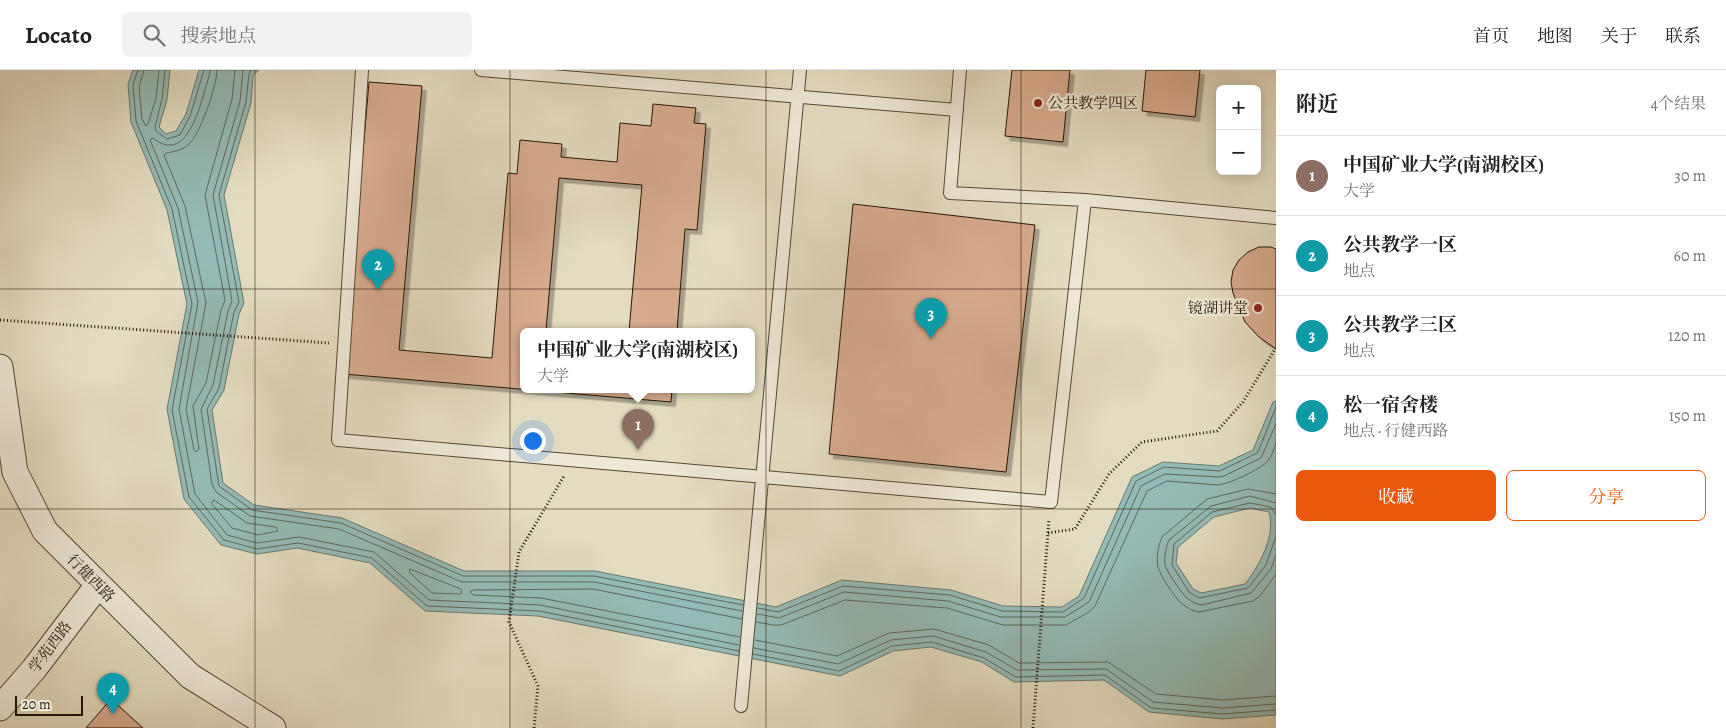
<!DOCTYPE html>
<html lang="zh">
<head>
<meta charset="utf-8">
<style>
  :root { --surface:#fff; --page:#f2f2f2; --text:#222; --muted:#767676; --line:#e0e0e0; --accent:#ea580c }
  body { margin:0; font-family:Alegreya,"Noto Serif SC",serif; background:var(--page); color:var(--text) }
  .controls { position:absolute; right:15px; top:15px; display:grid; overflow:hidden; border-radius:8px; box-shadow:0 2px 12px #0003 }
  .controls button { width:45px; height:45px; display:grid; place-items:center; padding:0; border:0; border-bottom:1px solid var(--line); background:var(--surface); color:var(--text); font:25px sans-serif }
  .scale { position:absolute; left:15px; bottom:12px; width:68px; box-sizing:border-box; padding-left:5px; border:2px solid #251605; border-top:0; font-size:14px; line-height:18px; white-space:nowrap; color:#251605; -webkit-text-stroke:4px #ede8d7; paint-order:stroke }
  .you { position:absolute; left:532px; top:370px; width:18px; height:18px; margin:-12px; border:4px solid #fff; border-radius:50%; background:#1a73e8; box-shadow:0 0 0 8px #1a73e833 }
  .badge { display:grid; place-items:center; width:32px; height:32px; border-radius:50%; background:var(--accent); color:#fff; font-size:16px; font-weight:700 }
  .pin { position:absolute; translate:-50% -41px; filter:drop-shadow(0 1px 2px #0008) }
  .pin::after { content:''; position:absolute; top:26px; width:18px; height:15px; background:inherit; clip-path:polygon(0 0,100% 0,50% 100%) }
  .popup { position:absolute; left:520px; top:258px; width:235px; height:65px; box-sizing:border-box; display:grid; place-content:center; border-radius:8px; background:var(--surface); filter:drop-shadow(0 1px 4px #0005); font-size:16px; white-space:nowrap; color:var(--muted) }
  .popup b { font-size:19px; color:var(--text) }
  .popup::after { content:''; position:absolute; left:50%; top:100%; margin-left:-10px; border:10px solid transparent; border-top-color:var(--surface) }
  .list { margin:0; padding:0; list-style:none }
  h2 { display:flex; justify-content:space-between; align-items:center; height:65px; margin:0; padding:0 20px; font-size:21px }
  h2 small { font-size:16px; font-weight:400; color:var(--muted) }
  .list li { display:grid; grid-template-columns:32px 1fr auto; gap:15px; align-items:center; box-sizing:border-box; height:80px; padding:0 20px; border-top:1px solid var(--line) }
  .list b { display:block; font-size:19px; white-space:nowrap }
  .list p { margin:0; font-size:16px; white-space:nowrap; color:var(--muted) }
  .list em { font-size:16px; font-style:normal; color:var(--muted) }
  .actions { display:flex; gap:10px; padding:15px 20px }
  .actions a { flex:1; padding:11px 0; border:1px solid var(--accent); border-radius:8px; text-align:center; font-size:18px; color:var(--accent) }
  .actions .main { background:var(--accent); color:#fff }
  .icon { flex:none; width:28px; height:28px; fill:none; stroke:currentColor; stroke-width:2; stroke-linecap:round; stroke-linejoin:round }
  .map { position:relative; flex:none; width:1276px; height:658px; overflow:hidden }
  header { display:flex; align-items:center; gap:30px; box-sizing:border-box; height:70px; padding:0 25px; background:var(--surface); border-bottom:1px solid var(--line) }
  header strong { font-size:24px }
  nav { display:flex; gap:28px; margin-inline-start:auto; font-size:18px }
  .search { width:350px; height:45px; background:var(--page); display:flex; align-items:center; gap:12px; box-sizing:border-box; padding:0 18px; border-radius:8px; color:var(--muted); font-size:19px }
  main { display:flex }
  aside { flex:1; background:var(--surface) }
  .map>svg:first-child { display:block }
  .water { fill:#95bbb6; stroke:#68796f; fill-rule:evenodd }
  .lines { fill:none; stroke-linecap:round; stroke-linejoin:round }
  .shore { stroke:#5d685e; stroke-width:1 }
  .building { fill:#d8ab8f; stroke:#251605; filter:url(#shadow) }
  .lane-casing { stroke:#554834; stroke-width:14 }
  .street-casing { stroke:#554834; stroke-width:27 }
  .path { stroke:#251605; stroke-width:3; stroke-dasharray:1 2.5; stroke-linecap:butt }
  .lane { stroke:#ede8d7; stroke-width:12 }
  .street { stroke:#ede8d7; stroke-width:25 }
  .grid { fill:none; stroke:#251605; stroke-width:1; stroke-opacity:0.55 }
  .poi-dot { fill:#8f2418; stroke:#ede8d7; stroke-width:2 }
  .labels { text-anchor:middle; stroke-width:5; stroke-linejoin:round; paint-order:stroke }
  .poi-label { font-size:15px; fill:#251605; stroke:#ede8d7; text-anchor:start }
  .street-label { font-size:15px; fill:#251605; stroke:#ede8d7 }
</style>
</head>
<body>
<header>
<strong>Locato</strong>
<div class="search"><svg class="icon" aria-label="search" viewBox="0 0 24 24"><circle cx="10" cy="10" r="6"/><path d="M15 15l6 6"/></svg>搜索地点</div>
<nav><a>首页</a><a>地图</a><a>关于</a><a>联系</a></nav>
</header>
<main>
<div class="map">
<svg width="1276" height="658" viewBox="0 0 1276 658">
  <defs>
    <filter id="shadow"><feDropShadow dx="4.5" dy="4.5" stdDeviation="0" flood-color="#0004"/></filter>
  </defs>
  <rect width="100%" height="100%" fill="#e4dcc1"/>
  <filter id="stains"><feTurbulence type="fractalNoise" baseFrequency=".004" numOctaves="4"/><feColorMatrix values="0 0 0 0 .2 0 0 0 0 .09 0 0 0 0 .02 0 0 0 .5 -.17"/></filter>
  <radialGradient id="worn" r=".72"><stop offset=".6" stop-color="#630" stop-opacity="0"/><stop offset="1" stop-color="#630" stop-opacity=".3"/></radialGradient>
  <!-- water -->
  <path class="water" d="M133,0H170L167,30L159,57L166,64L176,61L186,44L199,0H259L253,5L251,33L224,125L244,233L239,244L224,320L212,340L223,413L254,435L342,448L464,501H595L776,537L842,510L951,520L1003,536L1062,537L1079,526L1132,407L1163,392L1219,396L1253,380L1273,332L1276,331V645L1222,649L1149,642L1104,610L1014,612L982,592L931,577L893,581L840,606L538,546L425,541L370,493L297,478L257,484L221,475L184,429L167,339L187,234L167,140L131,52L128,14ZM1250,438L1269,442C1276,465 1260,495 1245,514L1201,523L1193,519L1176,493L1178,477L1214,447Z"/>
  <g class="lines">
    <!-- shore -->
    <path class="shore" d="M138,0L133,15L136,51L172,139L192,234L172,340L189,427L224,470L257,479L298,473L372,488L427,536L539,541L739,581
      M144,0L139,17L142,49L146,56L148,54L156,28L159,0
      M165,0L162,29L155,57L156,61L167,69L180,65L190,46L204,0
      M210,0C209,9 205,18 203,27C196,49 183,92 153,68L150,70L178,138L198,232L179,339L195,424L227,465L257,473L299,467L374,482L429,530L540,535L739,575
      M217,0C217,16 200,65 188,75C182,80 173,82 166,83L164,85L185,136L206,233L186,339L194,380L196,382L199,379L193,336L206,313L221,240L225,230L205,125L232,29L235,0
      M243,0L240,31L213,125L232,231L228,241L213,315L201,339L212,414L216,422L250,446L339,459L462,512H594L742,541
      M251,0L249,4L246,32L219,125L239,232L234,242L219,318L207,339L219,416L252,440L341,453L463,506H594L743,535
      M1276,424L1248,419L1207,429L1163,466C1158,474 1156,488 1158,497C1160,505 1175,528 1181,533C1186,537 1192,541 1199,542L1253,531L1260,526L1276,504
      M214,430L247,453L276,457L278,461L258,465L232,458L212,434Z
      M1276,433L1250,426L1211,436L1169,470C1166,477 1164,487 1165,494C1166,501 1182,524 1187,528C1192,532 1196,534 1202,535L1251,523L1271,499L1276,485
      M1276,445L1271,437L1250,433L1212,442L1174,474L1172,495L1189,522L1199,528L1248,518L1266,495L1276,466
      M410,499L461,519L462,523L459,524L432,523L410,503Z
      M758,538L778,542L843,516L950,525L1002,541L1063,542L1084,528L1136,411L1164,397L1220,401L1255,384L1258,382L1276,337
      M757,544L779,548L844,522L948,531L1001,547H1065L1089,532L1141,416L1165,404L1218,407L1224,406L1261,388L1276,354
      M756,552L773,555H781L845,530L947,538L1003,555H1066L1089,542L1095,536L1147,421L1167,411L1218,415C1229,414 1261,399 1268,391C1272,386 1274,379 1276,373
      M740,567L541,528L473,525L470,522L473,520L593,519L742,549
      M755,570L837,586L889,563L934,559L989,575L1019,593L1108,592L1156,624L1223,630L1276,626
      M754,578L838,594L891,570L933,566L986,582L1017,600L1106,599L1153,632L1223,638L1276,634
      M753,584L839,601L892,576L932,572L984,588L1016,607L1105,605L1151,638L1222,644L1276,640"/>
  </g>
  <!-- building -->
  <path class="building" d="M1012,0H1070L1063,72L1005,66Z
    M1146,0H1200L1195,47L1142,41Z
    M369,12L422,16L399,280L492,288L508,103L517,104L520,70L562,74L561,87L617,92L620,53L651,56L653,34L696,38L694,53L706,54L697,160L685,159L677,261H629L642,115L559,108L546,261H524V319H672L671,332L344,304Z
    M853,134L1035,155L1006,402L829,384Z
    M1259,177H1271L1276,179V279L1259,267L1245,252L1233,223L1231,212L1233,200L1239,190L1248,182Z
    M111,629L143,658H86Z"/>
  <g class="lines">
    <defs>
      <path id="lane" d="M362,0L338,370L1051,432L1085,130L950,123L960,0
        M481,0L957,40
        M1085,130L1276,148
        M741,636L800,0"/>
      <path id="street" d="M0,297L15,402L45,461L190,606L273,658
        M0,638L34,599L98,515"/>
    </defs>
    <!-- lane casing -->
    <use href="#lane" class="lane-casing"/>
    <!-- street casing -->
    <use href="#street" class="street-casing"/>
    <!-- path -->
    <path class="path" d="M0,250L329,273
      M1048,463L1075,459L1109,404L1142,372L1217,361L1243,332L1275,279
      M534,658L538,616L509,552L519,482L564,406
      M1033,658L1049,449"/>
    <!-- lane -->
    <use href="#lane" class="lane"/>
    <!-- street -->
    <use href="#street" class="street"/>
  </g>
  <!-- grid -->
  <path class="grid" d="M255,0V658M510,0V658M766,0V658M1021,0V658M0,219H1276M0,439H1276"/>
  <!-- markers -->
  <g class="poi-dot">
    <circle cx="1038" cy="33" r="5"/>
    <circle cx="1258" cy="238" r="5"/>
  </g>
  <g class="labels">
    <!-- poi labels -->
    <g class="poi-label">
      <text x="1048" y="38">公共教学四区</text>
      <text x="1248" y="243" text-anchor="end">镜湖讲堂</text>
    </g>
    <!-- street labels -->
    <g class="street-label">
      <text transform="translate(91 508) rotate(45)" y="5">行健西路</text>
      <text transform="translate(50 577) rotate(-53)" y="5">学苑西路</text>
    </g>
  </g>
  <rect width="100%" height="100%" filter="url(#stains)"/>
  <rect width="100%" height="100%" fill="url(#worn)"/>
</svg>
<div class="controls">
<button>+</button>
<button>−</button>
</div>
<div class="scale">20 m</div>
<div class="you"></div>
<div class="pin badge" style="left:638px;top:380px;background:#8d6e63">1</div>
<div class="popup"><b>中国矿业大学(南湖校区)</b>大学</div>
<div class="pin badge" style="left:378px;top:220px;background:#0f9aa8">2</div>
<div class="pin badge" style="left:931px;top:269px;background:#0f9aa8">3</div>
<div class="pin badge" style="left:113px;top:644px;background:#0f9aa8">4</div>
</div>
<aside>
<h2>附近<small>4个结果</small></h2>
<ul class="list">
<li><span class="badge" style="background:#8d6e63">1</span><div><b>中国矿业大学(南湖校区)</b><p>大学</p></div><em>30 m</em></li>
<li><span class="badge" style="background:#0f9aa8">2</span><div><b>公共教学一区</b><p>地点</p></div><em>60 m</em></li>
<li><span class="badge" style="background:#0f9aa8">3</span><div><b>公共教学三区</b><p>地点</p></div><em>120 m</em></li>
<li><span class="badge" style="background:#0f9aa8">4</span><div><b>松一宿舍楼</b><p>地点 · 行健西路</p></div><em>150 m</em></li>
</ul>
<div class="actions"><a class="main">收藏</a><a>分享</a></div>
</aside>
</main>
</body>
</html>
